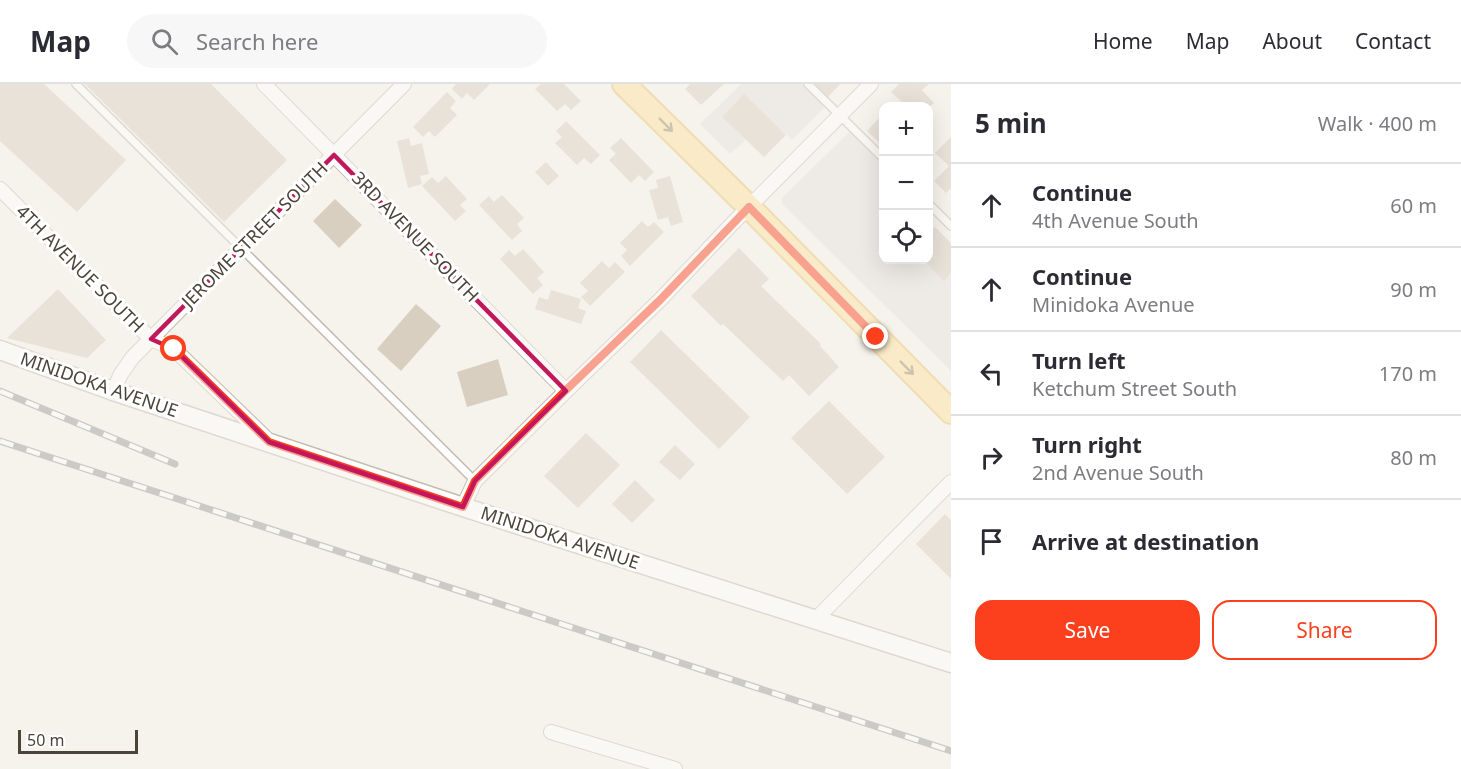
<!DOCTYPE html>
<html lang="en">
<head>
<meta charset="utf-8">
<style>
  :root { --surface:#fff; --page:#f7f7f7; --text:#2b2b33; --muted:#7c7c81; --line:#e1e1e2; --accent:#fc3f1d }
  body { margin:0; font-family:"Noto Sans",sans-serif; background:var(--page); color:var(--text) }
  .controls { position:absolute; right:18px; top:18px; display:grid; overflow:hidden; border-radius:12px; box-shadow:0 6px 24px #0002 }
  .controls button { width:54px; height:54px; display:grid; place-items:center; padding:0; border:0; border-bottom:2px solid var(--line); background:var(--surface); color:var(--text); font:30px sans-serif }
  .scale { position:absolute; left:18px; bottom:15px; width:120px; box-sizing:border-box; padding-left:6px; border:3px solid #4b4439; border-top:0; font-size:16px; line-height:21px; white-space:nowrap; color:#4b4439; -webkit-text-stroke:4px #fff; paint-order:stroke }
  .stop { position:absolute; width:18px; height:18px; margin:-14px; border:4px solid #fc3f1d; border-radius:50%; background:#fff }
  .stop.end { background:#fc3f1d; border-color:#fff; box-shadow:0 2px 6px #0008 }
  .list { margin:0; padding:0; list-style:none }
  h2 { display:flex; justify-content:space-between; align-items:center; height:78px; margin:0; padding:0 24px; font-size:26px }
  h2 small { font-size:20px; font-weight:400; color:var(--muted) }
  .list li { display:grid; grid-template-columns:39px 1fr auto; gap:18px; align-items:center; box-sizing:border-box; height:84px; padding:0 24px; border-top:2px solid var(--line) }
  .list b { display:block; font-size:22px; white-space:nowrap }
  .list p { margin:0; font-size:20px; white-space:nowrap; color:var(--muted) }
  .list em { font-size:20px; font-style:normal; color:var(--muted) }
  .actions { display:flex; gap:12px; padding:18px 24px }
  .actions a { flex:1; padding:14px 0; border:2px solid var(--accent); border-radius:18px; text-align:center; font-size:21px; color:var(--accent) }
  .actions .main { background:var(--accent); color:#fff }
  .icon { flex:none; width:33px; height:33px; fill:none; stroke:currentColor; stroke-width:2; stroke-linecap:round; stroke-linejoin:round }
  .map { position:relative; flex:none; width:951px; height:685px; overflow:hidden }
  header { display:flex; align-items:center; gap:36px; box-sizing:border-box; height:84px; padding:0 30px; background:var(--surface); border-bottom:2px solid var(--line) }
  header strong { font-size:28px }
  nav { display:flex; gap:33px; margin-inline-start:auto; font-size:21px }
  .search { width:420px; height:54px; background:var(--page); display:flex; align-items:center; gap:15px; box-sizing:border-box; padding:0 21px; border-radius:33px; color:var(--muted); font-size:22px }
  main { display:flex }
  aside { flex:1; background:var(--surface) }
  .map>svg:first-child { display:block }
  .parking { fill:#e5e3e0 }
  .building { fill:#d8cfc1 }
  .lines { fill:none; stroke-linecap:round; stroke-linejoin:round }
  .service-casing { stroke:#c2bbae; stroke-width:10 }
  .minor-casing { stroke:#c2bbae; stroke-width:16 }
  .tertiary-casing { stroke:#c2bbae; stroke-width:21 }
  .primary-casing { stroke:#e6c16a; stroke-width:26 }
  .service { stroke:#fff; stroke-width:7 }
  .minor { stroke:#fff; stroke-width:14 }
  .tertiary { stroke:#fff; stroke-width:18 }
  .primary { stroke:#ffe39c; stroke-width:22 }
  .rail-casing { stroke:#9a9a9a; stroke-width:7 }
  .rail { stroke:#fff; stroke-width:4.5; stroke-dasharray:14; stroke-linecap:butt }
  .oneway { stroke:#9c8c66 }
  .route { stroke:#fc3f1d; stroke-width:8 }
  .marked { fill:none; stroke:#c2185b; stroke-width:4.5; stroke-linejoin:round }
  .labels { text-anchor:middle; stroke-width:6; stroke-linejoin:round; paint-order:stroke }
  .street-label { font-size:18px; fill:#4b4439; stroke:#fff }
</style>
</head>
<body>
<header>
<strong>Map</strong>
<div class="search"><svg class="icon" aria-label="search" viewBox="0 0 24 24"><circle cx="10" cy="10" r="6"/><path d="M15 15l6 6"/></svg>Search here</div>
<nav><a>Home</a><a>Map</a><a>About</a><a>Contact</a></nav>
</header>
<main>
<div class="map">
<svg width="951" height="685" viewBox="0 0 951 685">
  <rect width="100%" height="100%" fill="#f6f3ec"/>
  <!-- parking -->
  <path class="parking" d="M741,0H808L828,20L792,56L744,11L722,33L746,56L730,70L700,40Z
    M853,44L883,75L884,176H923L944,196L951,189V287L782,120V114Z"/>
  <!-- building -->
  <path class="building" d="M0,0H44L126,76L77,128L0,57Z
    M85,0H211L287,76L224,138Z
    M456,0H490L474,16L467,9L462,15L452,5Z
    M541,0H564L581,17L571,26L565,20L557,27L535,5Z
    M690,0H724L701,21L685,5Z
    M815,0H840L828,13Z
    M899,0H929L922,6L934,19L928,24V22H906L891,8Z
    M447,8L456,17L450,24L457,31L435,53L429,47L423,53L413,43Z
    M744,10L786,51L764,73L722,33Z
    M884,29V59L882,61L867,47Z
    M566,37L600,71L591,80L584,74L577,81L555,59L562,53L556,47Z
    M951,53V104L946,109L934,97L949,82L935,69Z
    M409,54L411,62L422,59L429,90L420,92L422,100L408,104L397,57Z
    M621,54L654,88L645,97L639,91L631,99L609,76L616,70L610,64Z
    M546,78L559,92L548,102L535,88Z
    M446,92L467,115L460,121L466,127L455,137L422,102L432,93L438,99Z
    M670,92L683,138L671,142L668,133L658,136L649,106L658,104L656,96Z
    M502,111L524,134L517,140L522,147L512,156L479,121L489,112L494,118Z
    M335,115L362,141L339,164L313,137Z
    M642,137L648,143L654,138L664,148L630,182L621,172L627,166L620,159Z
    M935,143L951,159V189L944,197L923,176H928V149Z
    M739,164L769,195L761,202L821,260L820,262L839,283L809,312L789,291L783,297L723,240L721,242L691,212Z
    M523,165L544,188L537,194L543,201L533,210L500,175L509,166L515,172Z
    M602,177L609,184L615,178L625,188L590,222L581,213L588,207L580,199Z
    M58,205L106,256L87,274L7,254Z
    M551,206L581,215L578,224L586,227L581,240L535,225L539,213L548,216Z
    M416,220L441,242L401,287L377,265Z
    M661,246L750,333L719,365L630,278Z
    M498,275L508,311L467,323L457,288Z
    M829,317L885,373L847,410L791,354Z
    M586,349L620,381L578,424L544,392Z
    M675,361L695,380L680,396L659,378Z
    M635,396L655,416L632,439L612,420Z
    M945,430L951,436V495L916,460Z"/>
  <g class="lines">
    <defs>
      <path id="service" d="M76,0L475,397
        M808,0L884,75
        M928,119L951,142"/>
      <path id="minor" d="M264,0L566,307
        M0,105L151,255L174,265L268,356
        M113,307L121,290L132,274L404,0
        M463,423L475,397L566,307L660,216L732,140L871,0
        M815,536L951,398
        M551,648L675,685"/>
      <path id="tertiary" d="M0,266L113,307L463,423L951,579"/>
      <path id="primary" d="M624,0L749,123L951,328"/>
    </defs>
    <!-- service casing -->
    <use href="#service" class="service-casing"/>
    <!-- minor casing -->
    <use href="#minor" class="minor-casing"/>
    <!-- tertiary casing -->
    <use href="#tertiary" class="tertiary-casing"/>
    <!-- primary casing -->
    <use href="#primary" class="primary-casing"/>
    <!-- service -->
    <use href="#service" class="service"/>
    <!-- minor -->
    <use href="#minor" class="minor"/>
    <!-- tertiary -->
    <use href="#tertiary" class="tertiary"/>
    <!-- primary -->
    <use href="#primary" class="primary"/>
    <defs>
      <path id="rail" d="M0,307L175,380
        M0,357L951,667"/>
    </defs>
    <!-- rail casing -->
    <use href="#rail" class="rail-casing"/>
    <!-- rail -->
    <use href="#rail" class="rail"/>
  </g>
  <!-- one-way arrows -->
  <defs><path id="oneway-shaft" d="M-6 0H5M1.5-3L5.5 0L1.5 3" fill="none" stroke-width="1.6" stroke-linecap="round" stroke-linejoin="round" transform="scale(1.5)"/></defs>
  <g class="oneway">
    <use href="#oneway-shaft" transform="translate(666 41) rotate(45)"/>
    <use href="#oneway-shaft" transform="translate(907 284) rotate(45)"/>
  </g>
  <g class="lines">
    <!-- route -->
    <path class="route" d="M174,265L269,358L463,423L475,397L566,306L660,216L749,123L876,253"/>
  </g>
  <!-- marked area -->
  <path d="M0 0H951V685H0ZM334,71L566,307L475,397L463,423L269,358L174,265L151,255Z" fill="#f6f3ec" fill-opacity=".55" fill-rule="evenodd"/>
  <path class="marked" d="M334,71L566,307L475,397L463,423L269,358L174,265L151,255Z"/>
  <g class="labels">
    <!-- street labels -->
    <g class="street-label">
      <text transform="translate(255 151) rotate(-45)" y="6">JEROME STREET SOUTH</text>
      <text transform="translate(415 153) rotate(46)" y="6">3RD AVENUE SOUTH</text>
      <text transform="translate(80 185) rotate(45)" y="6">4TH AVENUE SOUTH</text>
      <text transform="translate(99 301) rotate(19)" y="6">MINIDOKA AVENUE</text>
      <text transform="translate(560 454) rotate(18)" y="6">MINIDOKA AVENUE</text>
    </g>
  </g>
</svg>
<div class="controls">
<button>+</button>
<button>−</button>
<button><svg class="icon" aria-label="locate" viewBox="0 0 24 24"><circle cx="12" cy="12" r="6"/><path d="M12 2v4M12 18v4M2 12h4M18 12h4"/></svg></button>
</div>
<div class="scale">50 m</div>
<div class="stop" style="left:174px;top:265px"></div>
<div class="stop end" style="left:876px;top:253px"></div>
</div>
<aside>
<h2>5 min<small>Walk · 400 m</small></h2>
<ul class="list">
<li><svg class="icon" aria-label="ahead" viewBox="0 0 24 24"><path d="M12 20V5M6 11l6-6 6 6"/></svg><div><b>Continue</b><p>4th Avenue South</p></div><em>60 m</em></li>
<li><svg class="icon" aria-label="ahead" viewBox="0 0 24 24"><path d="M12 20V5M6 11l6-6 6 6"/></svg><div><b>Continue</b><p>Minidoka Avenue</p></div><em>90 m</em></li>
<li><svg class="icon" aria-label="left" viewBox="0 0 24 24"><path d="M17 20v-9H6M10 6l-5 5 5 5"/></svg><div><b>Turn left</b><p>Ketchum Street South</p></div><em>170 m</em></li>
<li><svg class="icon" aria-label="right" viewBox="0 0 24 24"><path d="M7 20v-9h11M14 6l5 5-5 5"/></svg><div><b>Turn right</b><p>2nd Avenue South</p></div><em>80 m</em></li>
<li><svg class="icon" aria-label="arrive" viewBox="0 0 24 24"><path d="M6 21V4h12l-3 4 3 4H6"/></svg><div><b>Arrive at destination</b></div></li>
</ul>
<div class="actions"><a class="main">Save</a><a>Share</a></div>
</aside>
</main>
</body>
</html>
